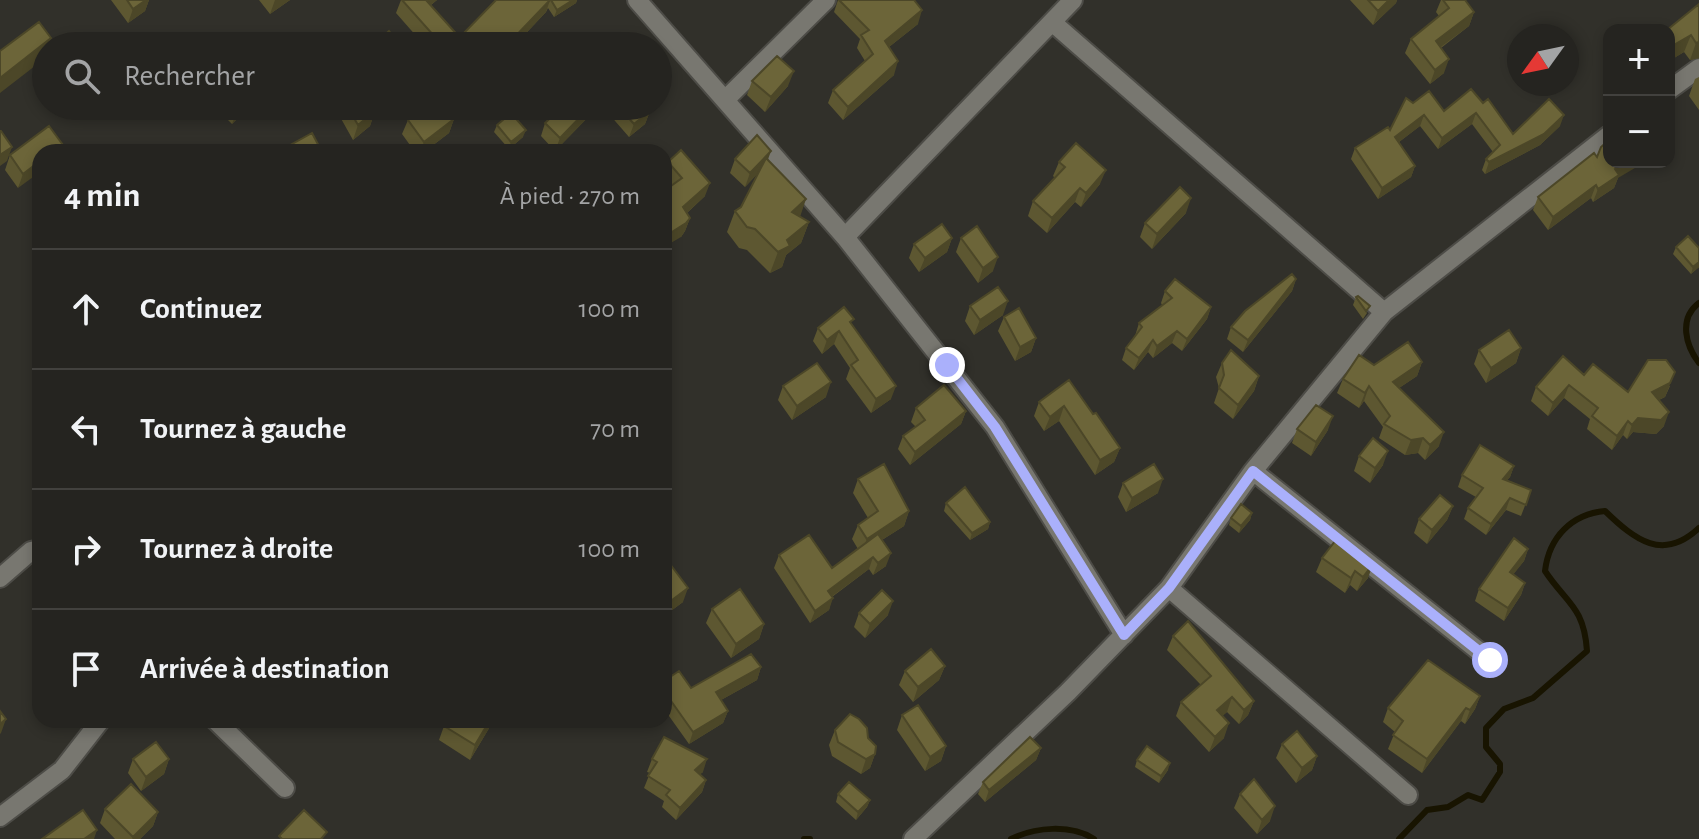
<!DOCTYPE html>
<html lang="fr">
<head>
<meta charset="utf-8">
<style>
  :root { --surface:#252420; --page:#2d2c29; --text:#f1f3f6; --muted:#a3a4a5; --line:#42413e }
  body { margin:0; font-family:"Alegreya Sans",sans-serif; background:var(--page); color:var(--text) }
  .controls { position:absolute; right:24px; top:24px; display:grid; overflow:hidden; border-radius:16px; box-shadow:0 4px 12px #0003 }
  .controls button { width:72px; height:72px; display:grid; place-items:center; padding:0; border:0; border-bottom:2px solid var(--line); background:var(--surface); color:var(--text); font:40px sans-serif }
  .compass { position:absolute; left:1507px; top:24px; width:72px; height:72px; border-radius:50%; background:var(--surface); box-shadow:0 4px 12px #0003; rotate:237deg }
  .stop { position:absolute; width:24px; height:24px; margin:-18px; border:6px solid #aab0fb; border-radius:50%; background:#fff }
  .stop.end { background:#aab0fb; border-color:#fff; box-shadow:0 2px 8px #0008 }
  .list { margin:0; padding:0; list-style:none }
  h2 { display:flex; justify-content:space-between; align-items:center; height:104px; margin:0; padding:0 32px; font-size:34px }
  h2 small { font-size:26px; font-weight:400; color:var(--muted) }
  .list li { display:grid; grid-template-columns:52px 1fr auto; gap:24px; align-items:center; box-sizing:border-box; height:120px; padding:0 32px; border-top:2px solid var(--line) }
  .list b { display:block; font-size:30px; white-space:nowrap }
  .list em { font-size:26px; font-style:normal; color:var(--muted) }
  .icon { flex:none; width:44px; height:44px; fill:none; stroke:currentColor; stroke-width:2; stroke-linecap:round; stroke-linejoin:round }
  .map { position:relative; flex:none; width:1699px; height:839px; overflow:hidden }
  .search { position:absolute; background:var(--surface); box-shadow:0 4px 12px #0003; left:32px; top:32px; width:640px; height:88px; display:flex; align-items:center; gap:20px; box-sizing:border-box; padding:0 28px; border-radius:44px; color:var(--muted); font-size:30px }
  .panel { position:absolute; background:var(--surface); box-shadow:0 4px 12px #0003; left:32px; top:144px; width:640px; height:584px; border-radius:24px }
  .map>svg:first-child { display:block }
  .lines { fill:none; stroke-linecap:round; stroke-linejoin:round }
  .stream { stroke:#181401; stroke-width:6 }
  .minor-casing { stroke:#4d4c47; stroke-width:22 }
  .minor { stroke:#787770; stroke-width:18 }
  .wall { fill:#5d5731 }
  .shaded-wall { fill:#4c4728 }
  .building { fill:#6c6539; stroke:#4c4728; stroke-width:2 }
  .route { stroke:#aab0fb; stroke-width:10 }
</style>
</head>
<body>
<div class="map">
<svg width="1699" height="839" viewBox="0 0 1699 839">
  <rect width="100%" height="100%" fill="#31302a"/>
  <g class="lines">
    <!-- stream -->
    <path class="stream" d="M1699,303C1678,319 1686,346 1699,363
      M804,839H810
      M1011,839C1035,827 1071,824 1094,839
      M1399,839L1427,810L1448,807L1468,795L1482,800L1500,772V764L1486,747V728L1504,709L1533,698L1587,651C1584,606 1566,603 1545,571C1549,537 1572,514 1605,511C1635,540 1663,562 1699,528"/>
    <defs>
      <path id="minor" d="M637,0L845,237L995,427L1124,635
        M1052,22L1384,312L1609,135
        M1669,90L1699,68
        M726,99L826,0
        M845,237L1073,0
        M1253,471L1490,660
        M0,578L31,551L40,549
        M1169,588L1408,795
        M215,720L285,788
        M0,817L62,770L101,720
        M913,839L1068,692L1169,588L1253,471L1384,312"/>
    </defs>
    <!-- minor casing -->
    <use href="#minor" class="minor-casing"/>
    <!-- minor -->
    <use href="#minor" class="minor"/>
  </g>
  <!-- wall -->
  <path class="wall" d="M111,0H149L145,11L128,23Z
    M259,0H290L270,14Z
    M401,0H437L431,5L460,38L496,0H577L576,3L554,17L548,8L546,12L514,46H425L396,13Z
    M838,0H914L918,24L889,47L894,75L843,120L828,103L833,90L865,61L857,48L860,39L834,12Z
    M1350,0H1397L1396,3L1373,25Z
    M1441,0H1465L1474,12L1469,26L1441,48L1444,73L1430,84L1405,53L1411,39L1439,16L1436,12Z
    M1699,4V58L1690,60L1684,52L1669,61V30Z
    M1699,77V110L1689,96L1695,79Z
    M752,81L788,86L765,112L747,95Z
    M1413,103L1444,111L1483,103L1513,134L1560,126L1540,145L1485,174L1482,170L1486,159L1493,152L1472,124L1438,149L1420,126L1399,142L1415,166L1411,177L1378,199L1351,159L1355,148L1390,130Z
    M214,106H247L245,111L232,124Z
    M342,106H372L375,111L370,126L353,140L339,115Z
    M599,106L555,151L541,136L545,123Z
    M602,106H646L650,111L645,124L629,137Z
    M454,119L449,133L424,152H415L402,134L408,120Z
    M497,125L523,137L509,149L494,132Z
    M49,126L18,188L5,170L10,155Z
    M735,159H768L800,217L809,222L801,243L786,255L782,267L770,273L747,250L739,248L727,232L735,211L741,207L759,172L745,187L730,173Z
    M668,162L705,196L687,213L690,218L685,231L681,237L671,186L664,178V173Z
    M1059,162L1100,184L1081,207L1075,202L1047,233L1028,216L1033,201L1055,178L1053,176Z
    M1618,178L1614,188L1593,202L1591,198L1548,230L1533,210L1538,197Z
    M1186,213L1152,249L1140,237L1145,223Z
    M952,238L947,252L919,272L909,258L914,244Z
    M961,238L993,271L978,283L956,252Z
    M1676,247L1699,267L1691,274L1673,254Z
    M1296,279L1292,291L1243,352L1227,339L1231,327Z
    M1165,291L1211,307L1207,319L1182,351L1172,343L1153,358L1148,352L1134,370L1122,360L1126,348L1135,336L1139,323L1162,305L1161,303Z
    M1356,297L1367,313L1363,319L1353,305Z
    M970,306L1003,315L974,335L965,321Z
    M1004,317L1036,338L1031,352L1015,361L998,331Z
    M852,324L891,399L871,413L846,379L850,368L834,344L822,354L813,341L818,328Z
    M1521,348L1516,363L1486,383L1474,364L1479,350Z
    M1422,362L1417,376L1399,388L1439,446L1425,460L1418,453L1405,455L1379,438L1383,427L1364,401L1359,408L1337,393L1343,379L1374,365Z
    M1222,363L1259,376L1254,391L1233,419L1214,403L1219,388L1216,377Z
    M1584,375L1628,392L1670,386L1665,397L1659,400L1664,426L1656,434L1633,432L1627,439L1623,435L1612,450L1587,429L1590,419L1564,398L1548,416L1531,401L1536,387Z
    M1069,380L1093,414L1120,448L1114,462L1095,475L1059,421L1044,431L1034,416L1039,402Z
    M783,386L826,397L792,420L778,400Z
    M916,408L966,411L961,424L910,465L898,449L903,436L916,427L911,422Z
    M1297,429L1328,430L1311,456L1292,443Z
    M1359,456L1383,465L1370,483L1354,471Z
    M1514,466L1510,477L1507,480L1531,490L1521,516L1506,510L1486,535L1464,519L1468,508L1476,497L1458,487L1462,475Z
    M858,479L909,511L904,526L882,540L886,566L873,575L869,569L832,597L829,610L810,623L774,568L779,555L832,568L858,549L852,539L858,525L868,518L853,493Z
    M1123,483L1158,493L1126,512L1118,497Z
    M946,503L990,522L988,529L970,540L944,511Z
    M1453,506L1447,520L1427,544L1414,533L1419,519Z
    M1252,513L1250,520L1239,533L1229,525L1231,518Z
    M1339,536L1368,578L1357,591L1350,585L1345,593L1316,572L1322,558Z
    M1528,549L1524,561L1513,574L1525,583L1521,595L1504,621L1475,601L1479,589Z
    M664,562L683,602L664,616Z
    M712,609L764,624L759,639L731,658L706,623Z
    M859,613L888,615L865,638L854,627Z
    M1173,636L1254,701L1248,715L1239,724L1227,712L1222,716L1224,738L1209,752L1176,716L1181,702L1201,685L1167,650Z
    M945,666L939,680L913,702L899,685L905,671Z
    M761,667L757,680L721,700L728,711L723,723L689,744L664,709V681L691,688Z
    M1480,696L1475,709L1465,724L1461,721L1422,773L1388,749L1395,732L1383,722L1388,708Z
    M902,715L946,746L941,761L925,771L897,730Z
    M491,725L470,760L439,740L444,726Z
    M835,730L868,738L875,754L870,768L861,774L832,756L829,745Z
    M1282,744L1317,756L1312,770L1296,783L1276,758Z
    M1041,748L1036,760L985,802L978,794L983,782Z
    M133,759H169L164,774L141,791L128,773Z
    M652,759L703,772L700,774L706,780L702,792L676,820L662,807L664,801L644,788L650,773L647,772Z
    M1137,760L1168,770L1159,783L1135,767Z
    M838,794L870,800L867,807L856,820L836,802Z
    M1240,794L1270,821L1257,834L1234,808Z
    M105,809L158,812L153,826L140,839H115L100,823Z"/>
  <!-- shaded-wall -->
  <path class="shaded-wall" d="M146,0H149L145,11L128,23L133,9Z
    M275,0H290L270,14Z
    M425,0H437L420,13Z
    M550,0L546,12L514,46H506Z
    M573,0H577L576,3L554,17L557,10Z
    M1389,0H1397L1396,3L1373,25L1378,11Z
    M922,10L918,24L880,54L885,41Z
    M1474,12L1469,26L1430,55L1436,41Z
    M1691,35L1684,52L1669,61V54L1672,46Z
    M51,38L49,46H46V53L44,59L0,93V78Z
    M1699,42V58L1690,60L1696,43Z
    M1449,59L1444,73L1430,84L1435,70Z
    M898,61L894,75L843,120L848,107Z
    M794,71L788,86L765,112L771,97Z
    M241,106H247L245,111L232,124L237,110Z
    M591,106H599L555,151L560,138Z
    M375,111L370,126L353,140L358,125Z
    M650,111L645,124L629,137L634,124Z
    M1476,113L1472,124L1438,149L1442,138Z
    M1424,115L1420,126L1391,148L1395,137Z
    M1564,115L1560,126L1540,145L1485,174L1489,162Z
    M454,119L449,133L424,152H420L424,142Z
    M526,130L523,137L509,149L511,142Z
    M63,145L60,152H53Z
    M12,147L7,161L0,166V155Z
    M771,151L766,165L745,187L750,173Z
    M40,161V172L18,188L23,174Z
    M1627,162H1645L1618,178L1614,188L1593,202L1598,189L1615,169Z
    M1415,166L1411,177L1378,199L1382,188Z
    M1106,170L1100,184L1081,207L1086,193Z
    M710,183L705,196L678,221L683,207Z
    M1596,185L1591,198L1548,230L1553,217Z
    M1080,188L1075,202L1047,233L1052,218Z
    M1191,198L1186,213L1152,249L1157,234Z
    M806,199L799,220L792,212Z
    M690,218L685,231L681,237L664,247V237Z
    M809,222L801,243L786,255L782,267L770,273L778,252L787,240Z
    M952,238L947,252L919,272L925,258Z
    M998,257L993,271L978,283L983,268Z
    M1699,262V267L1691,274L1693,267Z
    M1296,279L1292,291L1243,352L1248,340Z
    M1008,301L1003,315L974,335L980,320Z
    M1211,307L1207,319L1182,351L1187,339Z
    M839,331L834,344L822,354L827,340Z
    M1177,331L1172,343L1153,358L1157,346Z
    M1036,338L1031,352L1015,361L1020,347Z
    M1153,340L1148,352L1134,370L1139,358Z
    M1521,348L1516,363L1486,383L1491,368Z
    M1422,362L1417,376L1387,396L1393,382Z
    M1675,372L1665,397L1647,405L1652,392Z
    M1259,376L1254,391L1233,419L1238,405Z
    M831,382L826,397L792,420L797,406Z
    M1569,385L1564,398L1548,416L1553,403Z
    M896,386L891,399L871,413L876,399Z
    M1369,386L1364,401L1359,408L1365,393Z
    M1064,406L1059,421L1044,431L1050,417Z
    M966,411L961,424L910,465L915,452Z
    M1669,412L1664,426L1656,434L1633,432L1627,439L1632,425L1638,418Z
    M1333,416L1328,430L1311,456L1316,442Z
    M1628,421L1623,435L1612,450L1617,436Z
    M1444,432L1439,446L1425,460L1430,445Z
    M1423,438L1418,453L1405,455L1411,440Z
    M1120,448L1114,462L1095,475L1100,460Z
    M1388,451L1383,465L1370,483L1375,468Z
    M1514,466L1510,477L1499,490L1503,479Z
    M1163,479L1158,493L1126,512L1132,498Z
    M1510,498L1506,510L1486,535L1491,524Z
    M1453,506L1447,520L1427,544L1432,530Z
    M909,511L904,526L861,553L867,539Z
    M1252,513L1250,520L1239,533L1241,526Z
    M990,522L988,529L970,540L972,533Z
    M1528,549L1524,561L1506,584L1510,572Z
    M891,553L886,566L873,575L878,563Z
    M873,557L869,569L823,603L828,591Z
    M1373,564L1368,578L1357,591L1363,577Z
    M1355,571L1350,585L1345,593L1351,578Z
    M1525,583L1521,595L1504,621L1508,608Z
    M688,588L683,602L664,616L668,603Z
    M833,598L829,610L810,623L815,611Z
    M893,601L888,615L865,638L870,624Z
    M764,624L759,639L731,658L736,644Z
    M945,666L939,680L913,702L918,687Z
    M761,667L757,680L712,705L716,692Z
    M1480,696L1475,709L1465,724L1470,710Z
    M1232,697L1227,712L1212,725L1217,710Z
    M1254,701L1248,715L1239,724L1244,710Z
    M1466,708L1461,721L1422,773L1427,759Z
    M728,711L723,723L689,744L693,732Z
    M6,719L1,733L0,734V724Z
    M490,720H493L491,725L470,760L475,745Z
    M1229,723L1224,738L1209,752L1215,737Z
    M946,746L941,761L925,771L930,757Z
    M1041,748L1036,760L985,802L989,790Z
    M875,754L870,768L861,774L866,759Z
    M1317,756L1312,770L1296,783L1302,768Z
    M169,759L164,774L141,791L146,777Z
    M707,759L703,772L691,782L695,770Z
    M1170,763L1168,770L1159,783L1161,776Z
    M706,780L702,792L676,820L680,808Z
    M870,800L867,807L856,820L858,812Z
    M1275,806L1270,821L1257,834L1262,820Z
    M158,812L153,826L140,839H132Z
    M97,830L94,839H84Z"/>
  <!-- building -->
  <path class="building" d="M127,0H146L133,9Z
    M402,0H426L462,40L456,46H443Z
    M496,0H550L506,46H469L460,37Z
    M551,0H573L557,10Z
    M839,0H914L922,10L885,41L898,61L848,107L833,90L873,54L861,35L869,30Z
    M1368,0H1389L1378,11Z
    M1443,0H1465L1474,12L1436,41L1449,59L1435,70L1411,39L1449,8Z
    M1699,4V42L1696,43L1691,35L1672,46L1669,42V30H1667Z
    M39,22L51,38L0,78V51Z
    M389,31L401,46H373Z
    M777,56L794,71L771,97L752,81Z
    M1471,89L1483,103L1488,99L1513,134L1549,99L1564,115L1544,134L1489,162L1486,159L1500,145L1476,113L1442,138L1424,115L1395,137L1415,166L1382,188L1355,148L1388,127L1390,130L1406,98L1413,103L1429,91L1444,111Z
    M347,106H372L375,111L358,125Z
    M429,106H440L454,119L424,142L408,120Z
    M563,106H591L560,138L545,123Z
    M618,106H646L650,111L634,124Z
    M511,113L526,130L511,142L497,125Z
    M49,126L63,145L53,152H40V161L23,174L10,155Z
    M0,131H1L12,147L0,155Z
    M312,133L321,150L318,152H287L285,148Z
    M757,135L771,151L750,173L735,159Z
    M1609,140V162H1627L1615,169L1619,175L1598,189L1596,185L1553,217L1538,197L1594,153L1597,157L1601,147Z
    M1076,143L1106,170L1086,193L1080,188L1052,218L1033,201L1065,167L1059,162Z
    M681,150L710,183L683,207L690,218L686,223L664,237V191L682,178L668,162Z
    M766,158L806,199L792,212L809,222L787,240L790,246L778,252L755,229L747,227L735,211L741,207Z
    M1180,187L1191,198L1157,234L1145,223Z
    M942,224L952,238L925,258L914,244Z
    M977,226L998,257L983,268L961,238Z
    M1688,236L1699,248V262L1693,267L1676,247Z
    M1292,274L1296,279L1248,340L1231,327L1245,311Z
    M1175,279L1211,307L1187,339L1177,331L1157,346L1153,340L1139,358L1126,348L1142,327L1139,323L1172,298L1165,291Z
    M998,287L1008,301L980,320L970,306Z
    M1358,296L1370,306L1366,311L1356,297Z
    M844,307L854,319L850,322L896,386L876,399L851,365L858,360L839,331L827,340L818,328Z
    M1019,308L1036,338L1020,347L1004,317Z
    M1509,330L1521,348L1491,368L1479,350Z
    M1408,342L1422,362L1393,382L1444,432L1430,445L1423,438L1411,440L1384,424L1390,416L1369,386L1365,393L1343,379L1359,355L1374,365Z
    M1231,350L1259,376L1238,405L1219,388L1224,375L1222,363Z
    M1563,356L1584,375L1593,364L1628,392L1648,360H1666L1675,372L1670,383L1652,392L1669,412L1661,420L1638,418L1632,425L1628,421L1617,436L1592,416L1598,408L1569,385L1553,403L1536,387Z
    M817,363L831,382L797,406L783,386Z
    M1069,380L1093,414L1096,413L1120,448L1100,460L1064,406L1050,417L1039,402Z
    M944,385L966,411L915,452L903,436L925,420L916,408Z
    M1316,405L1333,416L1316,442L1297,429Z
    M1373,438L1388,451L1375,468L1359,456Z
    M1480,445L1514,466L1503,479L1531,490L1526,505L1510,498L1491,524L1468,508L1483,488L1462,475Z
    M884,464L909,511L867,539L858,525L878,511L858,479Z
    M1154,464L1163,479L1132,498L1123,483Z
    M965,487L990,522L972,533L946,503Z
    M1440,495L1453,506L1432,530L1419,519Z
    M1241,504L1252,513L1241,526L1231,518Z
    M878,534L891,553L878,563L873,557L828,591L833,598L815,611L779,555L809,535L832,568Z
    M1339,536L1373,564L1363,577L1355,571L1351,578L1322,558Z
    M1514,538L1528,549L1510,572L1525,583L1508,608L1479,589Z
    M667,560L688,588L668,603L664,597V562Z
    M740,589L764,624L736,644L712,609Z
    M882,590L893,601L870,624L859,613Z
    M1188,621L1254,701L1244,710L1232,697L1217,710L1229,723L1215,737L1181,702L1211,676L1173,636Z
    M931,649L945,666L918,687L905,671Z
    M751,654L761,667L716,692L728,711L693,732L664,691V681L679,671L691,688Z
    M1428,660L1480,696L1470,710L1466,708L1427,759L1393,735L1403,721L1388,708Z
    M918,705L946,746L930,757L902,715Z
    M0,711L6,719L0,724Z
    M850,714L859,719L867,728L868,738L876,746L875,754L866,759L838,742L835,730Z
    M448,720H490L475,745L444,726Z
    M1297,731L1317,756L1302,768L1282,744Z
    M664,737L707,759L695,770L706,780L680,808L666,795L670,790L648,776L657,762L652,759Z
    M1030,737L1041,748L989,790L983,782Z
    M156,742L169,759L146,777L133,759Z
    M1147,746L1170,763L1161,776L1137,760Z
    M1254,779L1275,806L1262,820L1240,794Z
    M849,782L870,800L858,812L838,794Z
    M131,784L158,812L133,837L105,809Z
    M83,810L97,830L84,839H42Z
    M304,810L327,832L321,839H282L279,836Z"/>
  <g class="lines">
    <!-- route -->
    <path class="route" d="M947,365L995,427L1124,635L1169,588L1253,471L1490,660"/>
  </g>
</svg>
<div class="controls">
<button>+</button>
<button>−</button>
</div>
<svg class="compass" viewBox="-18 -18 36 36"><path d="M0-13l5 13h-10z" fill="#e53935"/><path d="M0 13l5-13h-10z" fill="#a3a4a5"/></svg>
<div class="stop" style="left:1490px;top:660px"></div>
<div class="stop end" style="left:947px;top:365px"></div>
<div class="search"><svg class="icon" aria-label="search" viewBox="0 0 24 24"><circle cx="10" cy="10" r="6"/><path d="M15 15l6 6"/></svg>Rechercher</div>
<section class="panel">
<h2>4 min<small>À pied · 270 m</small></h2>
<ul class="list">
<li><svg class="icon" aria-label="ahead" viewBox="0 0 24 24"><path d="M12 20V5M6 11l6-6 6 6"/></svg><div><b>Continuez</b></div><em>100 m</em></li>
<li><svg class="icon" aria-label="left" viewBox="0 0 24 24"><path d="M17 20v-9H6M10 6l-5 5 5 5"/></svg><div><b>Tournez à gauche</b></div><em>70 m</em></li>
<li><svg class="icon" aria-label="right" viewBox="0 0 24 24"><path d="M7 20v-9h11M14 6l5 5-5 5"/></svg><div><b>Tournez à droite</b></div><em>100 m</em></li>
<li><svg class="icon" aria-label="arrive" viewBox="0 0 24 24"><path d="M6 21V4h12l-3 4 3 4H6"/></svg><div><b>Arrivée à destination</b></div></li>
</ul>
</section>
</div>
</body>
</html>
